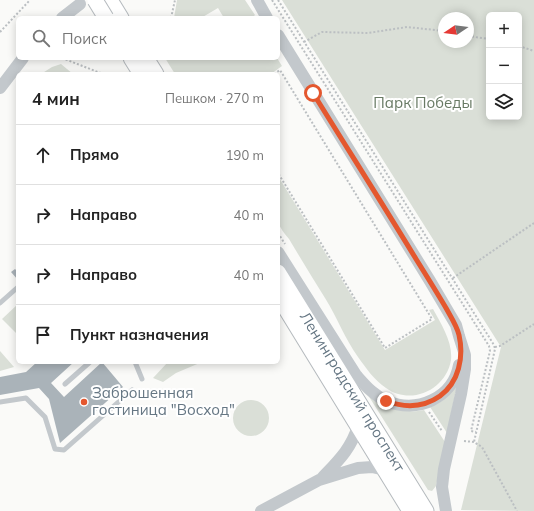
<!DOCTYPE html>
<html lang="ru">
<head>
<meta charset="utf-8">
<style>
  :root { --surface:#fff; --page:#f6f6f6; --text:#222; --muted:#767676; --line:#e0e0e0 }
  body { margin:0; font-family:Mulish,sans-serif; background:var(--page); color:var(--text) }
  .controls { position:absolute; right:12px; top:12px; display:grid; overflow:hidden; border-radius:6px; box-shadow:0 2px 10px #0003 }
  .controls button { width:36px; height:36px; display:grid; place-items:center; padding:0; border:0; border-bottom:1px solid var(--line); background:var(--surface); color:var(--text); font:20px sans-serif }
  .compass { position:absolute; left:438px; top:12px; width:36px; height:36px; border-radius:50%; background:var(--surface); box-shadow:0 2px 10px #0003; rotate:257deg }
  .stop { position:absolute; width:12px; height:12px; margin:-9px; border:3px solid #e4572e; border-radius:50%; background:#fff }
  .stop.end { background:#e4572e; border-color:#fff; box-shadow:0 1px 4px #0008 }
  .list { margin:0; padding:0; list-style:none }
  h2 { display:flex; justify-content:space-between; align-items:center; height:52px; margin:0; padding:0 16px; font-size:17px }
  h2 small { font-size:13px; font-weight:400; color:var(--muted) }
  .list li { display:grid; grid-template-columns:26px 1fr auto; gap:12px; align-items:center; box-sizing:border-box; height:60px; padding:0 16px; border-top:1px solid var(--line) }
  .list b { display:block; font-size:15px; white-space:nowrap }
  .list em { font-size:13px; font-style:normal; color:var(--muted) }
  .icon { flex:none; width:22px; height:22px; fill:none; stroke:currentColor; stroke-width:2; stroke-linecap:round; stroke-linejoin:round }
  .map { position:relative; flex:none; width:534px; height:511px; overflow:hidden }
  .search { position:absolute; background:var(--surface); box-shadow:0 2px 10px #0003; left:16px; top:16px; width:264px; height:44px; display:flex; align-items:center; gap:10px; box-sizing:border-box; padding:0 14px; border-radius:6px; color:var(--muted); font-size:15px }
  .panel { position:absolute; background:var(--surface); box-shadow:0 2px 10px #0003; left:16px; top:72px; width:264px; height:292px; border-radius:6px }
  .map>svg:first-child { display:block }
  .green { fill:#dadfd7; fill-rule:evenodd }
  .building { fill:#aab3b9 }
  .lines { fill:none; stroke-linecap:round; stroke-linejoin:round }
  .primary-casing { stroke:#b5babe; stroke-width:17 }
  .path { stroke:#bbbfc2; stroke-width:2; stroke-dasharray:2 2; stroke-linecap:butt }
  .service { stroke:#c3c8cc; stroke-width:5 }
  .tertiary { stroke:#c3c8cc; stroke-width:12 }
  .primary { stroke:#fff; stroke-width:15 }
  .primary-bridge-casing { stroke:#b5babe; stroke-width:17; stroke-linecap:butt }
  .primary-bridge { stroke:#fff; stroke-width:15 }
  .route { stroke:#e4572e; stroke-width:5 }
  .poi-dot { fill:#e4572e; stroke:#fff; stroke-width:1.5 }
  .labels { text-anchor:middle; stroke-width:4; stroke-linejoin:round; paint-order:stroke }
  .park-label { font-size:15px; fill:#687a64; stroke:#fff }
  .street-label { font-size:15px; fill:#657683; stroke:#fff }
  .poi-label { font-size:15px; fill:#657683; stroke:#fff; text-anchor:start }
</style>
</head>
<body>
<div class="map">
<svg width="534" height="511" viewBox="0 0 534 511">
  <rect width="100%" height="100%" fill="#fafaf8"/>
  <!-- green -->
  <path class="green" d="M177,0H245L255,15L252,18H224L218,8L201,18H174Z
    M282,0H534V511L461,510L501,347ZM489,15H519V117H489ZM444,18H468V42H444Z
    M165,58H277L282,66L271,74H175Z
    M61,64L73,74H41L52,67Z
    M278,176L385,350L435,320L429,310L433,309C441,324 453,342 451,360C446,390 411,406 386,388C374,380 366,368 358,357C345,339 337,317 325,298C313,279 301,259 289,239C285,234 279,227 278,221C276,210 278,188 278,176Z
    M18,304V335L2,319Z
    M0,351L14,367L0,371Z
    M168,362H202L176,373L163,382L153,378Z
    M457,385L447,433L430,407C442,403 449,395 457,385Z
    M366,392C386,404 400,415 424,410L445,442L436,486L432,491L428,490Z
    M233 418a18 18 0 1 1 36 0a18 18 0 1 1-36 0Z"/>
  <!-- building -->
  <path class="building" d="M15,269L18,272V280L11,272Z
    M37,362H74L51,383L64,397L102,362L123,387L60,443L49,399L39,388L0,395V377L26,372Z"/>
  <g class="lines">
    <defs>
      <g id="primary">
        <path d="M110,0L121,18"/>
        <path d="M131,58L141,74"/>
        <path d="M146,58L156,74"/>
        <path id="s1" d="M278,272L426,511"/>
        <path d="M278,296L410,511"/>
      </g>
    </defs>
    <!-- primary casing -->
    <use href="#primary" class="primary-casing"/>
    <!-- path -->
    <path class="path" d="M272,0L489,346L490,351L471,431L476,432
      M278,0L494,345L495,349L474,442
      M171,18L175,0
      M0,32L30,0
      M468,36L489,39
      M304,42L322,32L368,33L407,27L444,31
      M519,46L534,51
      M62,58L103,74
      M274,74L280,70L432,319L385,348L278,173
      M278,233L285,244
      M453,278L534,223
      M495,347L500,346L534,324
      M429,412L442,431
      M464,441L474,442L482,447L517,511"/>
    <!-- service -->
    <path class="service" d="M0,303L18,287
      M135,362L142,379
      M65,384L90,362
      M0,402L26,398L45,417L55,449L64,450L132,390"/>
    <!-- tertiary -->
    <path class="tertiary" d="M257,0L267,18
      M62,18L80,4
      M278,35L430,281L456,325L459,336L465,355V369L461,394L444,469L442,487L446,511
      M0,88L23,58
      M278,252L356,375C365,385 374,396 387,401C417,414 453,398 459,365
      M322,478C338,461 351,449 358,426
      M261,511L319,480L358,468L372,467L385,470"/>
    <!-- primary -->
    <use href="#primary" class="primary"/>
    <defs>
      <path id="primary-bridge" d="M95,0L106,18"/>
    </defs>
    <!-- primary-bridge casing -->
    <use href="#primary-bridge" class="primary-bridge-casing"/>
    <!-- primary-bridge -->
    <use href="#primary-bridge" class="primary-bridge"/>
  </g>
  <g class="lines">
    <!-- route -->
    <path class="route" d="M313,93C347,148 382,203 416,259C426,275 436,291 446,308C451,317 457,326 459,335C464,357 459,382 440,396C423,408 405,408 386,401"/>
  </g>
  <!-- markers -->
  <circle class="poi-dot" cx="84" cy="402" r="4"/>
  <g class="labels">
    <!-- park labels -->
    <g class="park-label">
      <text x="423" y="108">Парк Победы</text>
    </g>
    <!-- street labels -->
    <g class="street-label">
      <text dy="5" stroke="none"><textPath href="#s1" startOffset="141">Ленинградский проспект</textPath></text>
    </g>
    <!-- poi labels -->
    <g class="poi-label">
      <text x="92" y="398">Заброшенная<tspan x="92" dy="17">гостиница "Восход"</tspan></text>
    </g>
  </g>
</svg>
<div class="controls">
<button>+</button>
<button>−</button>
<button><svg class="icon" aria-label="layers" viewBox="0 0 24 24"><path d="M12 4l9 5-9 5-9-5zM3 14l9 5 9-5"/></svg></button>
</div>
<svg class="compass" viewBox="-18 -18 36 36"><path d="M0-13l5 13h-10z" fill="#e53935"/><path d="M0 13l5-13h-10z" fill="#767676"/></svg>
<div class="stop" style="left:313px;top:93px"></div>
<div class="stop end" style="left:386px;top:401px"></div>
<div class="search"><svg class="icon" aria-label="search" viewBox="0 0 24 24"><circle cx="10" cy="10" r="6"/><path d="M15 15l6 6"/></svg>Поиск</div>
<section class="panel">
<h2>4 мин<small>Пешком · 270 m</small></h2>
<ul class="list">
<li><svg class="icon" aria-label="ahead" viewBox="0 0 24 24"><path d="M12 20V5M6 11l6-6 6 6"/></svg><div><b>Прямо</b></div><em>190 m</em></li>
<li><svg class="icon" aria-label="right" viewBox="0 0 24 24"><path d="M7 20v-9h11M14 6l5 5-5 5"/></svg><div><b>Направо</b></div><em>40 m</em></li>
<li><svg class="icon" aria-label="right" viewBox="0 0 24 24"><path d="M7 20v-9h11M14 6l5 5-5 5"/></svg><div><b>Направо</b></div><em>40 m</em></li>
<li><svg class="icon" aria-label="arrive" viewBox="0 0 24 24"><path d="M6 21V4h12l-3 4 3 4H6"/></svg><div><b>Пункт назначения</b></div></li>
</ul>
</section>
</div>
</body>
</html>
